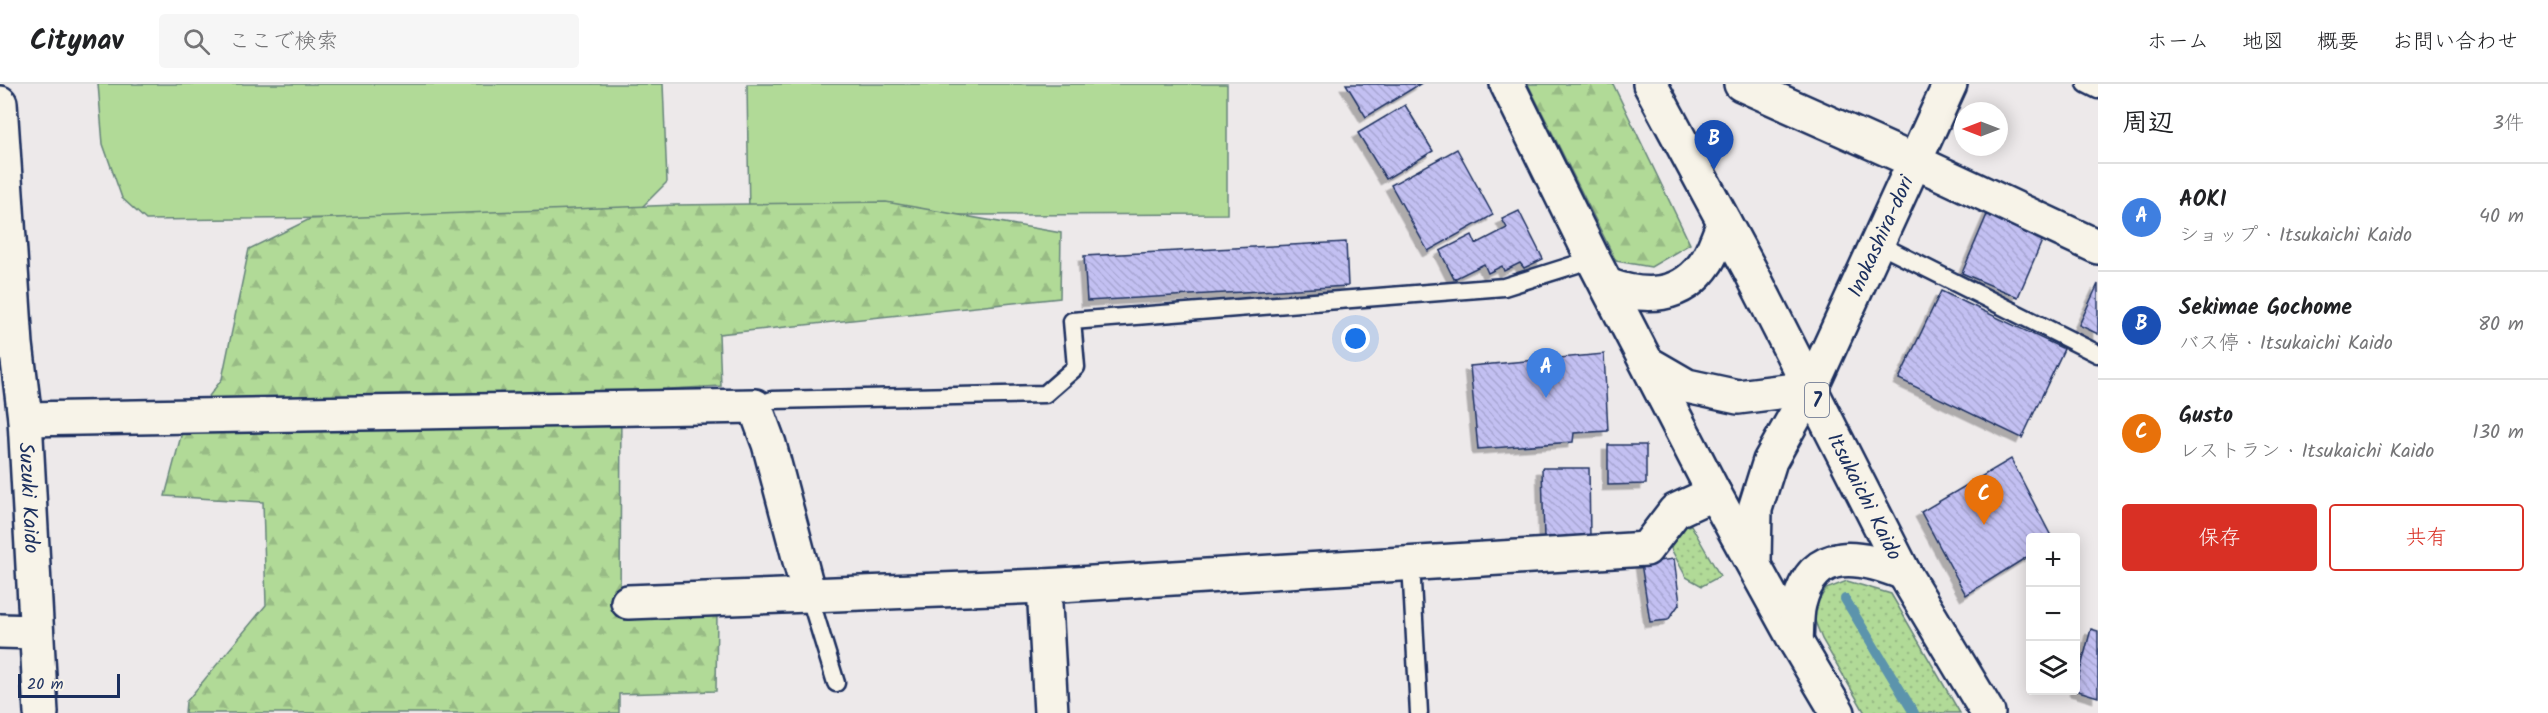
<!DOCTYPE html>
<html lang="ja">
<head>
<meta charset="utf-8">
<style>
  :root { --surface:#fff; --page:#f6f6f6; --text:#202124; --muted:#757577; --line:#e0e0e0; --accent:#d93025 }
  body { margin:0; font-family:Kalam,"Klee One",sans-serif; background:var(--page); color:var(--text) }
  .controls { position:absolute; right:18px; bottom:18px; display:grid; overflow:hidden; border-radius:6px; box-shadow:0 3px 15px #0003 }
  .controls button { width:54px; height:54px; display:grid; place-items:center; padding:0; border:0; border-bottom:2px solid var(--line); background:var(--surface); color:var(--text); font:30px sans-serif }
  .compass { position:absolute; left:1954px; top:18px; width:54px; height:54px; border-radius:50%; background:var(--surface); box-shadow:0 3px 15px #0003; rotate:270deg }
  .scale { position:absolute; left:18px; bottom:15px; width:102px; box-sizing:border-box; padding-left:6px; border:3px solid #1b2f5e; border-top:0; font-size:16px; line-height:21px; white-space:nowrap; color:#1b2f5e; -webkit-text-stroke:4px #f7f3e8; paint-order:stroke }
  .you { position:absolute; left:1356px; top:255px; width:21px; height:21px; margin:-15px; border:4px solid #fff; border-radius:50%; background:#1a73e8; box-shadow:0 0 0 9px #1a73e833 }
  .badge { display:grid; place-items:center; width:39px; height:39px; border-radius:50%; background:var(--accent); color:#fff; font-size:20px; font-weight:700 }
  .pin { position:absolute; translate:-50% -50px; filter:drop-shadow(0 2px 3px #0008) }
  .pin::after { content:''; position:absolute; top:32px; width:21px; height:18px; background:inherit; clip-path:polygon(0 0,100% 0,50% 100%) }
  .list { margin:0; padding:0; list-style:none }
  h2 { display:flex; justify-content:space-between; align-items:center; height:78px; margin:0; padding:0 24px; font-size:26px }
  h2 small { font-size:20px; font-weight:400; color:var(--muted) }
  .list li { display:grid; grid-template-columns:39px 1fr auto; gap:18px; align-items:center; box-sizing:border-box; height:108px; padding:0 24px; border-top:2px solid var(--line) }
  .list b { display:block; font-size:22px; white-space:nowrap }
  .list p { margin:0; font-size:20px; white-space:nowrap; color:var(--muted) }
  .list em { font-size:20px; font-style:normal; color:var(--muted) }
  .actions { display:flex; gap:12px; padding:18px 24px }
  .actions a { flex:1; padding:14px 0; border:2px solid var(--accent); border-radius:6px; text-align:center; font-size:21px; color:var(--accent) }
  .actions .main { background:var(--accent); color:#fff }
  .icon { flex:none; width:33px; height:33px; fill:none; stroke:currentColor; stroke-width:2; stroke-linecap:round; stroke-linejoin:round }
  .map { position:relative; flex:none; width:2098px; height:629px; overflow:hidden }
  header { display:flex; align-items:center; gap:36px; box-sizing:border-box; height:84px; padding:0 30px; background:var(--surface); border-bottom:2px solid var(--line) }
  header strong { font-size:28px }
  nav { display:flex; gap:33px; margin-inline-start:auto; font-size:21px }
  .search { width:420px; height:54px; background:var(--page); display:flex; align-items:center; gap:15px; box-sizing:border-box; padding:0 21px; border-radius:6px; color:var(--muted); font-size:22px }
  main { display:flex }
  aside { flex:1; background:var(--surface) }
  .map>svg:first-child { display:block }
  .grass { fill:#b1da97; stroke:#66847a; stroke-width:1.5 }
  .forest { fill:url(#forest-firs); stroke:#66847a; stroke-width:1.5 }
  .park { fill:url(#park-dots); stroke:#66847a; stroke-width:1.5 }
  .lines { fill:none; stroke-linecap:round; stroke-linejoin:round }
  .stream { stroke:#5b94ac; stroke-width:10 }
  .building { fill:url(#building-back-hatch); stroke:#1b2f5e; stroke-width:1.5; filter:url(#shadow) }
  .lane-casing { stroke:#1b2f5e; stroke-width:21 }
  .street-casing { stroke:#1b2f5e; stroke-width:38 }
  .primary-casing { stroke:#1b2f5e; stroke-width:38 }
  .lane { stroke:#f7f3e8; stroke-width:16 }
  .street { stroke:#f7f3e8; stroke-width:33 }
  .primary { stroke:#f7f3e8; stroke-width:33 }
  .labels { text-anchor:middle; stroke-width:4.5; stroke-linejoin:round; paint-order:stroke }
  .shield { fill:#f7f3e8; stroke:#5d6a87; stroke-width:1.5 }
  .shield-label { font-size:20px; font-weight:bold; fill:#1b2f5e }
  .street-label { font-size:21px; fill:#1b2f5e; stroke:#f7f3e8 }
</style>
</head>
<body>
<header>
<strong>Citynav</strong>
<div class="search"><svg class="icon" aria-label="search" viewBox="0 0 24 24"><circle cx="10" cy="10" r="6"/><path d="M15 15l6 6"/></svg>ここで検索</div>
<nav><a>ホーム</a><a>地図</a><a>概要</a><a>お問い合わせ</a></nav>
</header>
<main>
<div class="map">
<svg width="2098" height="629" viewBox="0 0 2098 629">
  <defs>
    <pattern id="forest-firs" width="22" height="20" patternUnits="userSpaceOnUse" patternTransform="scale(1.5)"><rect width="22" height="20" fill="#b1da97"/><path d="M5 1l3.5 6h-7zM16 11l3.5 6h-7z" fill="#98bb85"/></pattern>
    <pattern id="park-dots" width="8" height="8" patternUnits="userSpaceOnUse" patternTransform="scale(1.5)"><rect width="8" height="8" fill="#b1da97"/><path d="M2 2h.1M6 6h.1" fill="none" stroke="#98bb85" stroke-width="1.8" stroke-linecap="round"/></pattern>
    <pattern id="building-back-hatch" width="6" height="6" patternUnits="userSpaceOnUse" patternTransform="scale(1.5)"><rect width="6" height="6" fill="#c3c0f2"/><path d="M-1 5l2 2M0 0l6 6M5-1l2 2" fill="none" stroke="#a7a5d2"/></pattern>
    <filter id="shadow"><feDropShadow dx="-5.5" dy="5.5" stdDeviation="0" flood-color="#0004"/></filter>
  </defs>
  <rect width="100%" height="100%" fill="#ede9ea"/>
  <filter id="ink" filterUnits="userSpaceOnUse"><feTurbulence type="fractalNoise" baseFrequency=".0167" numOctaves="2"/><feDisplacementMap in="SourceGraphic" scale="12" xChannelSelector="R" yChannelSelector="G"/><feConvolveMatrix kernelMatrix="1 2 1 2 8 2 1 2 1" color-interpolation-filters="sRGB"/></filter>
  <g filter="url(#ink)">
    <!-- grass -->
    <path class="grass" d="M98,0H663L667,98L634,131L146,136L122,114L103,60Z
      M747,0H1227V130L749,132Z"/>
    <!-- forest -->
    <path class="forest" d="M1528,0H1613L1690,160L1651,183L1616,177Z
      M886,118L1061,149L1060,214L719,250L721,302L621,308L620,533L717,527L716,607L619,610V629H185L186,618L266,521L263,418L165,412L182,348L222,295L249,165L310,135L676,121Z"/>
    <!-- park -->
    <path class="park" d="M1691,441L1720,492L1702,502L1686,493L1668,459L1674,446Z
      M1847,497L1891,510L1960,629H1865L1822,555L1815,537V522L1826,505Z"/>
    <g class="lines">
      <!-- stream -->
      <path class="stream" d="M1845,515L1914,629"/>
    </g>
    <!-- building -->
    <path class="building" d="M1346,0H1420L1366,33Z
      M1405,21L1433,67L1386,95L1358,49Z
      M1457,65L1493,131L1428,167L1391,101Z
      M1989,126L2045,150L2018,213L1962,189Z
      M1519,127L1543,175L1524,184L1520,179L1504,187L1502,182L1488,189L1484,180L1454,195L1440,167L1472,151L1476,160L1507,144L1502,135Z
      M1346,158L1348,202L1087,217L1084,172Z
      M2098,200V250L2079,241Z
      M1941,207L2064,265L2022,354L1899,295Z
      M1604,270L1608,347L1574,349L1573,358L1478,365L1470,282Z
      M1608,361H1646V400L1608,401Z
      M2011,375L2052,454H2030V471L1966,511L1921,428Z
      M1542,384H1589L1590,454L1544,455Z
      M1674,475L1680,519L1668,536L1650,538L1641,479Z
      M2091,545L2098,547V613L2075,606Z"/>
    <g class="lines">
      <defs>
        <path id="lane" d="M2086,0L2098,6
          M1878,160L2098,270
          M755,322L772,316L1045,310L1076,283L1072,237L1504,203L1593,175
          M1411,479L1419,629
          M809,511L836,599"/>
        <g id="street">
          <path d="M1741,0L1916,78L2098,163"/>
          <path id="s1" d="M0,19L16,260L25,335L41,629"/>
          <path d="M25,335L755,322L769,360L809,511L1044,502L1646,465L1675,427L1714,409"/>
          <path d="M1044,502L1051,629"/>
          <path d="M628,518L809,511"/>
          <path d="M0,547L36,548"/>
        </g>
        <g id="primary">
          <path d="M1507,0L1593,175L1714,409L1796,558L1838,629"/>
          <path id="s2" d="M1650,0L1750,186L1904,489L1988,629"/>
          <path d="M1607,201C1645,215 1682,215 1707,177C1714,166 1719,151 1724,138"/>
          <path d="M1649,280L1687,302L1738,313L1811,304"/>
          <path id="s3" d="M1754,478L1755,425L1770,377L1811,304L1950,0"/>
          <path d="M1796,558C1797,546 1796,532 1799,520C1813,461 1861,472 1904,489"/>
        </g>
      </defs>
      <!-- lane casing -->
      <use href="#lane" class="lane-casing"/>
      <!-- street casing -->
      <use href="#street" class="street-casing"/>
      <!-- primary casing -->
      <use href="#primary" class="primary-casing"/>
      <!-- lane -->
      <use href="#lane" class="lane"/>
      <!-- street -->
      <use href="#street" class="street"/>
      <!-- primary -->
      <use href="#primary" class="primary"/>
    </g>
  </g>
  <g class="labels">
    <!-- shield labels -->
    <rect class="shield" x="1805" y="299" width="24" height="34" rx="4.5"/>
    <g class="shield-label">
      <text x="1817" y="323">7</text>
    </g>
    <!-- street labels -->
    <g class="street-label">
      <text dy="7" stroke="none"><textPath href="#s3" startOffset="354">Inokashira-dori</textPath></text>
      <text dy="7" stroke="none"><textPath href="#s2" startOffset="465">Itsukaichi Kaido</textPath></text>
      <text dy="7" stroke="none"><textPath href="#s1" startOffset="396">Suzuki Kaido</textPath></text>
    </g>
  </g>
</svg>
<div class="controls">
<button>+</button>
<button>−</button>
<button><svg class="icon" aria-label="layers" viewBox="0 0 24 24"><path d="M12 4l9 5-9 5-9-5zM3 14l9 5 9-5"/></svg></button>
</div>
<svg class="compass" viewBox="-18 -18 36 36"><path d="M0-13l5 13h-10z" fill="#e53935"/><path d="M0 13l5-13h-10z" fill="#757577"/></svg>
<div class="scale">20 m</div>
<div class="you"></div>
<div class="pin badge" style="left:1546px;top:314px;background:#3f7fe0">A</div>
<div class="pin badge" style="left:1714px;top:86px;background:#1a4fb4">B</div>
<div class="pin badge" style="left:1984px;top:441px;background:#e8710a">C</div>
</div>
<aside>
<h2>周辺<small>3件</small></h2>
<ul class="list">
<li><span class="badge" style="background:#3f7fe0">A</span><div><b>AOKI</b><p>ショップ · Itsukaichi Kaido</p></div><em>40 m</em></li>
<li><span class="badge" style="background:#1a4fb4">B</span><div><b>Sekimae Gochome</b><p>バス停 · Itsukaichi Kaido</p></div><em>80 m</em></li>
<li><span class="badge" style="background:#e8710a">C</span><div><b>Gusto</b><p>レストラン · Itsukaichi Kaido</p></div><em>130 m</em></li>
</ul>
<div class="actions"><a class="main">保存</a><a>共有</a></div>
</aside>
</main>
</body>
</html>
